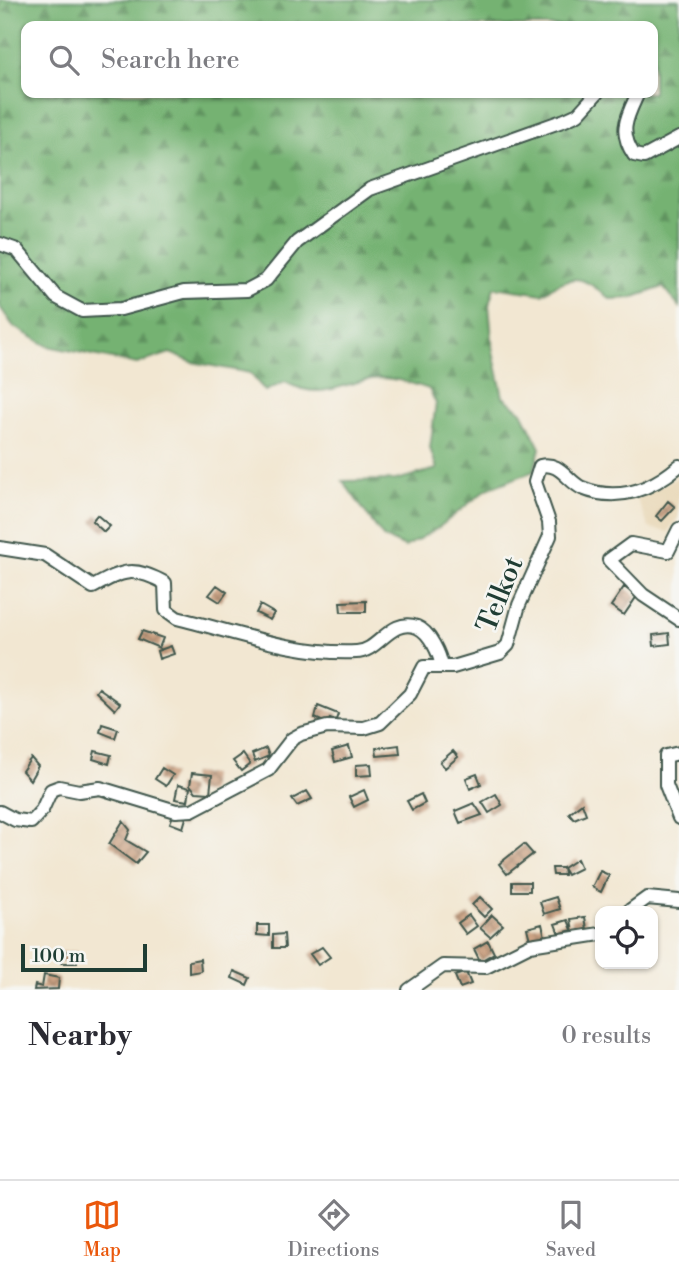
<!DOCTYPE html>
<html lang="en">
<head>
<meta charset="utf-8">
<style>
  :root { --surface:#fff; --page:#f2f2f3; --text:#2b2b33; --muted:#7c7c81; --line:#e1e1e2; --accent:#ea580c }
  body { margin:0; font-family:"Libre Bodoni",serif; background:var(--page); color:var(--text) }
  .controls { position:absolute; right:21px; bottom:21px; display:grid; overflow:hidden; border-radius:14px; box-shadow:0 2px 5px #0004 }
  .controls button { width:63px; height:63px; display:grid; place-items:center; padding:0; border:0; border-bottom:2px solid var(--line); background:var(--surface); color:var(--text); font:35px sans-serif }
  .scale { position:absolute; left:21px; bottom:18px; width:126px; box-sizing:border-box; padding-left:7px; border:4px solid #1f3d34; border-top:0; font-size:19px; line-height:24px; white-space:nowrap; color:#1f3d34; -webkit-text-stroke:5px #f6f6f2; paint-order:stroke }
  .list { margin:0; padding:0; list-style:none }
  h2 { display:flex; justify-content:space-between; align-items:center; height:91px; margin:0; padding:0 28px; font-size:30px }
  h2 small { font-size:23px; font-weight:400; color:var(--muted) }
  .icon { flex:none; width:38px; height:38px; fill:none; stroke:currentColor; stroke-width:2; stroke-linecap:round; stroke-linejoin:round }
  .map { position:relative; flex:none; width:679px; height:990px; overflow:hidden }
  .search { position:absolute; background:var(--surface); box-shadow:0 2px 5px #0004; left:21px; right:21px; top:21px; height:77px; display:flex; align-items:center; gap:18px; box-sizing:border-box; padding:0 24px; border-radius:14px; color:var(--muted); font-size:26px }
  .sheet { height:189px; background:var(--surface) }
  nav { display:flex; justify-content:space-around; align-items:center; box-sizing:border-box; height:98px; border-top:2px solid var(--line); background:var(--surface); font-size:19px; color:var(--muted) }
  nav a { display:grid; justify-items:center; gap:4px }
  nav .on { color:var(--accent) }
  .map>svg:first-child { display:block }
  .built { fill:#e9d9ba }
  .forest { fill:url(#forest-firs); stroke:#4a7853; stroke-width:2; fill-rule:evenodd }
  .building { fill:url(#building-cross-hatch) }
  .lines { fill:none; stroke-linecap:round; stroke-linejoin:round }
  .minor-casing { stroke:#3f564c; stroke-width:16 }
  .minor { stroke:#fff; stroke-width:12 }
  .labels { text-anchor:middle; stroke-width:5; stroke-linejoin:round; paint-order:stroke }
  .street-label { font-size:28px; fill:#1f3d34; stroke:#f6f6f2 }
</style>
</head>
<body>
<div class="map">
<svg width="679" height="990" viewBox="0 0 679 990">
  <defs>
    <pattern id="forest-firs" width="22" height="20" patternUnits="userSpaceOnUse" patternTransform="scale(1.75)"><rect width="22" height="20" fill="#75b272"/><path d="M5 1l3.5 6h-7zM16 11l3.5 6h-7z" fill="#5f925e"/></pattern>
    <pattern id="building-cross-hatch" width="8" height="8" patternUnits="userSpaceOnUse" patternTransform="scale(1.75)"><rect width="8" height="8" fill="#cba283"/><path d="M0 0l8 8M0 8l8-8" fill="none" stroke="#a4856c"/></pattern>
  </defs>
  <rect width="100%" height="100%" fill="#f6f6f2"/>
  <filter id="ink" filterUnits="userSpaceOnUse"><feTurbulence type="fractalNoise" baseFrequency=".0143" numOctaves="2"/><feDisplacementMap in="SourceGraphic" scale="14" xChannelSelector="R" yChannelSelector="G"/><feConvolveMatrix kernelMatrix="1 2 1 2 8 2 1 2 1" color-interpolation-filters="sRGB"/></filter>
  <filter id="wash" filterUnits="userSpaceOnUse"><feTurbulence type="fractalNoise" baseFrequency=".00686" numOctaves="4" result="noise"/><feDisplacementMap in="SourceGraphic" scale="28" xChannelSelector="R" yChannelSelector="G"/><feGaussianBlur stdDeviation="1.57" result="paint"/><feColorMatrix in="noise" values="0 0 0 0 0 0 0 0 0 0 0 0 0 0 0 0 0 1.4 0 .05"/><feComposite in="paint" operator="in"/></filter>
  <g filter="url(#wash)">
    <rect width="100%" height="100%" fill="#f2e7d2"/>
    <!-- built -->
    <path class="built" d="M679,477V516L668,532L649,528L637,499Z"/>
    <!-- forest -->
    <path class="forest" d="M0,0H679V307L663,287L631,298L610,299C580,275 575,272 542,294L494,287L489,305L493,351L503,397L522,412L540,448L534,471L487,489L438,528L405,547L383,537L343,481L396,480L437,469L430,448L436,403L429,389C414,384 396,378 380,378C341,381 325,403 285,382L265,391L250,373L192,362L170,353L137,364L48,346L14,327L0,307ZM26,26H653V93H26Z"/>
    <g id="blocks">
      <!-- building -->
      <path class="building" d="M668,501L675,507L662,521L656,516Z
        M97,515L110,526L104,532L92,521Z
        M217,585L227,592L220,602L209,595Z
        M624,587L637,596L624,615L611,606Z
        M366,601V612H341L340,602Z
        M260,605L274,613L270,620L256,613Z
        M142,631L163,638L159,648L138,639Z
        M669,633L670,644L654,646L653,635Z
        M171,646L174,654L159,659L157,651Z
        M99,688L120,703L115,710L96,692Z
        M318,706L338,714L336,720L330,718L328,724L315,718Z
        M102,724L118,729L115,738L100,732Z
        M399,745L400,754L377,756L376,748Z
        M349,746L352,757L335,762L332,751Z
        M266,748L269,756L255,762L252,754Z
        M95,751L111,755L109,764L93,759Z
        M453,751L458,757L445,768L440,762Z
        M243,754L250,764L241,771L233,761Z
        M31,758L38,766L30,780L22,771Z
        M371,764L372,775L356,776V765Z
        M162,768L173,775L166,786L155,779Z
        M192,773L212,775L210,793L196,792L190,785Z
        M477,774L481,784L470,789L466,778Z
        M178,785L190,788L188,801L175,799Z
        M364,790L368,800L354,807L349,797Z
        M307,791L312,799L297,806L292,799Z
        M421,794L425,803L412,810L407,801Z
        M496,794L502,805L489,813L482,802Z
        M474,803L482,815L460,823L455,811Z
        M582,803L586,814L574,819L569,813Z
        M174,813L186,818L183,828L170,823Z
        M123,821L130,830L126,840L146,852L136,864L109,844Z
        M524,844L533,854L507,874L499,864Z
        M577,859L581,868L567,875L563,868L564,875H553L552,868H563Z
        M600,871L609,875L601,892L592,887Z
        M512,882H530V891H512Z
        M480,897L492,909L484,917L472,905Z
        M556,897L560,909L544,914L540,902Z
        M469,915L477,926L466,934L458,923Z
        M492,915L503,925L490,937L480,928Z
        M585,917L587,929L573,932L571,919Z
        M568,920L572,930L559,934L555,924Z
        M542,924L545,937L530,940L527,928Z
        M257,925H269V936L257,935Z
        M284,934L285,948H273V935Z
        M488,941L494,953L480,961L474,949Z
        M322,947L330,957L318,965L310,954Z
        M77,951V963H61V952Z
        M200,959L201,971L189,973V961Z
        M234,971L250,978L247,985L232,978Z
        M466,972L471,984L460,988L455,976Z
        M44,975L59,978L58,989L34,990L35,985L42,987Z"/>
    </g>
  </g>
  <g filter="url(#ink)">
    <use href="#blocks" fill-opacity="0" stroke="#3f564c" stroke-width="2"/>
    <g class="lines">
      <defs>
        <path id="minor" d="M638,93C627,117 618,131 634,155L644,157L679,138
          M0,244L17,250L56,297L82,311L121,309L184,292L247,290L266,280L297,242L370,189L565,120L578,114L597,93
          M679,529L668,551L631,544L609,560L643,595L679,619
          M0,548L45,555L93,587C124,570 133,566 165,583L166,610L177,618C235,632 296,655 356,652C379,652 390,617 417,627C430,632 440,655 442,667
          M679,753L666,756V785L679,818
          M0,812L15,820L31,822L42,810L51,790L59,787L79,791L100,788L176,811L192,810L268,770L292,739L301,734L327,727L364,728L380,723L410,694L424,667H453L500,653L508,645L519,605L550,536L549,522L535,482L540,466C560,461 567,481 582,488C618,503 652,489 679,466
          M629,911L647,898L679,901
          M409,990L443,966L486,967L530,945L600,934"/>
      </defs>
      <!-- minor casing -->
      <use href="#minor" class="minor-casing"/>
      <!-- minor -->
      <use href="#minor" class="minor"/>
    </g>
  </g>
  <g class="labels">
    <!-- street labels -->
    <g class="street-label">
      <text transform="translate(499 594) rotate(-68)" y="10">Telkot</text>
    </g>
  </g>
</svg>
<div class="controls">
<button><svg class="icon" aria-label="locate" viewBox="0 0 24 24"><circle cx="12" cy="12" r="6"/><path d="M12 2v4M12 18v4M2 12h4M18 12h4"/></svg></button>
</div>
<div class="scale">100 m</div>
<div class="search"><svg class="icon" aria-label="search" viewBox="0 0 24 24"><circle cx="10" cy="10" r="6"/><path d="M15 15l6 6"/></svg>Search here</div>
</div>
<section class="sheet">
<h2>Nearby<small>0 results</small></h2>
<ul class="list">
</ul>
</section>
<nav>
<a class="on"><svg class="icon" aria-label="map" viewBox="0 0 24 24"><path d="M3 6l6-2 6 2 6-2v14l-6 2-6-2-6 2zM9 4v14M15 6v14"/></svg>Map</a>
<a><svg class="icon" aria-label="directions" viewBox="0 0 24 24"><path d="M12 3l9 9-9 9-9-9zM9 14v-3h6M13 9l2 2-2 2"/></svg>Directions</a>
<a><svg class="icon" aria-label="saved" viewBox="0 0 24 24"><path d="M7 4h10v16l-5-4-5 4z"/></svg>Saved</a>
</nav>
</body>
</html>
